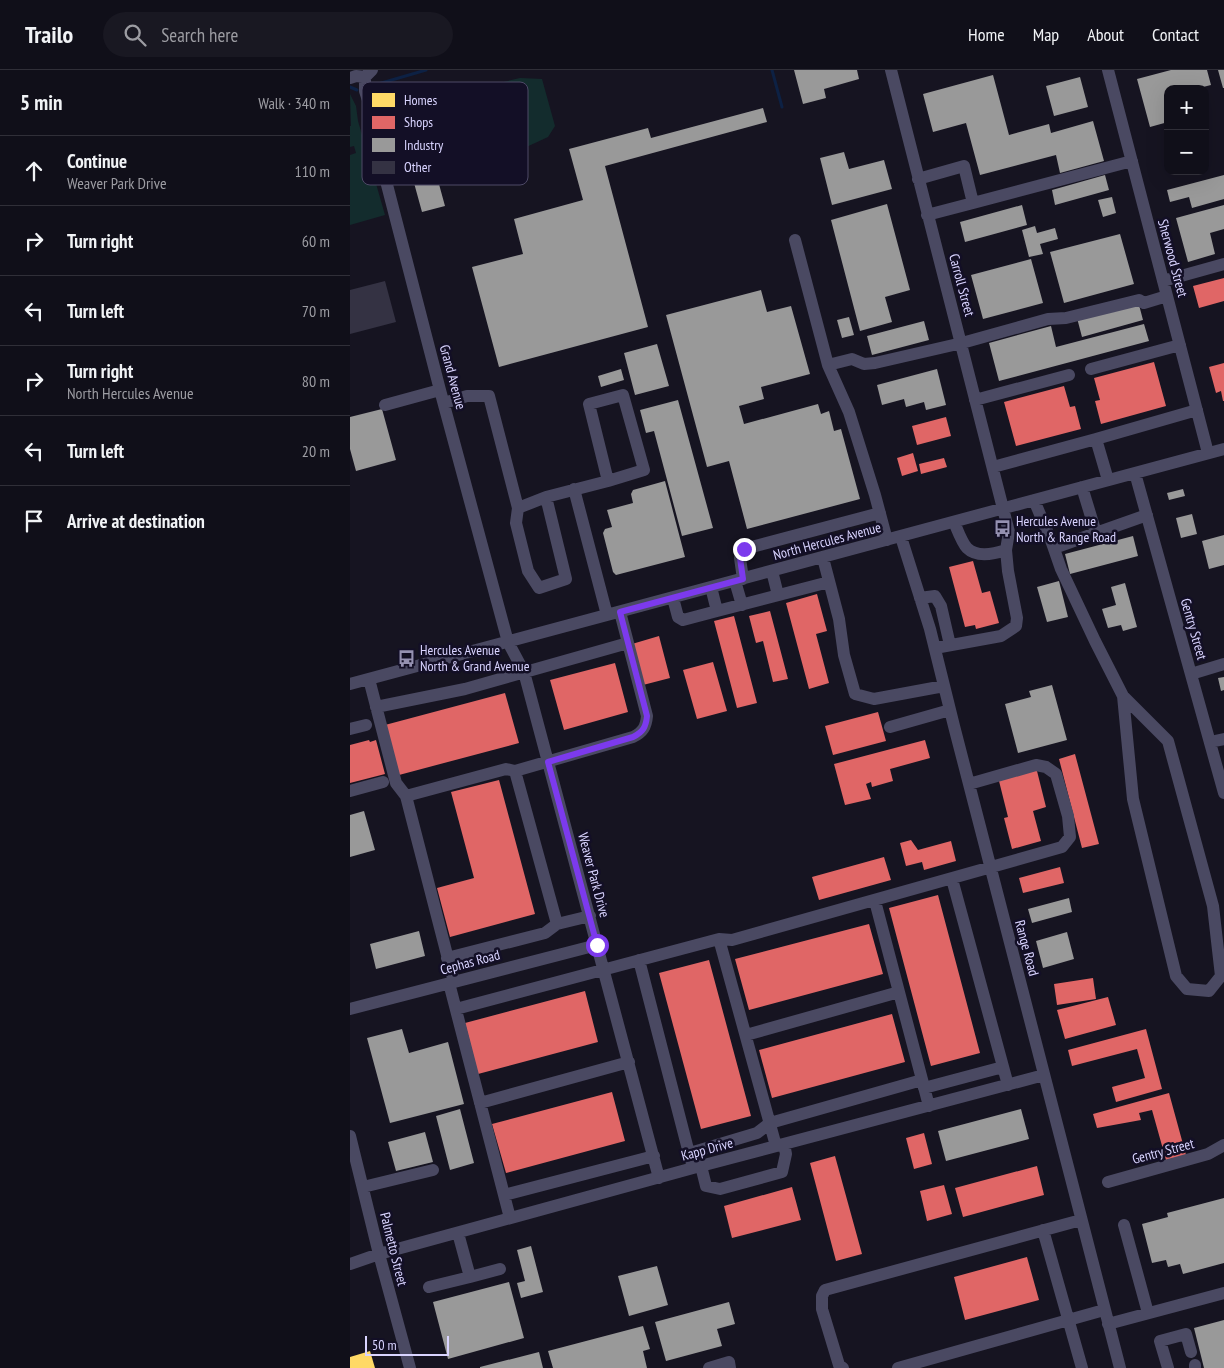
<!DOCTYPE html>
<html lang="en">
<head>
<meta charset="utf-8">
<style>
  :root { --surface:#100f19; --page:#191822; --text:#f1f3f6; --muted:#9c9ca2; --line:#302f38 }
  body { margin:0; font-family:"PT Sans Narrow",sans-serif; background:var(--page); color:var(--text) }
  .controls { position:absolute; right:15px; top:15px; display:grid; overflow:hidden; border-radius:10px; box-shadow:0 5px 20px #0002 }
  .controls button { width:45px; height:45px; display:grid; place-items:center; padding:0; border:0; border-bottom:1px solid var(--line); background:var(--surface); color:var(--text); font:25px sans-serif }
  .scale { position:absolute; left:15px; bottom:12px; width:84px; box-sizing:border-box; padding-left:5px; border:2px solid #d9d4ff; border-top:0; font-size:14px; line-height:18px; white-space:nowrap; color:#d9d4ff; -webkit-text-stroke:4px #130f26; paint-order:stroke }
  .stop { position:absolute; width:15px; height:15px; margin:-11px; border:4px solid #7c3aed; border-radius:50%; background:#fff }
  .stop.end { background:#7c3aed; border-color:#fff; box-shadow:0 1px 5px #0008 }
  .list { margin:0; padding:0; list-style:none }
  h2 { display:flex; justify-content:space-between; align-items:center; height:65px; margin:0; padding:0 20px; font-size:21px }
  h2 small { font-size:16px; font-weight:400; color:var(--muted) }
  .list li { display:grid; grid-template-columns:32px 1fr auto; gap:15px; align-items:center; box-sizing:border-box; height:70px; padding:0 20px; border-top:1px solid var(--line) }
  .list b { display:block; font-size:19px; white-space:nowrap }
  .list p { margin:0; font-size:16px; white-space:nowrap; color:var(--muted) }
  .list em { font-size:16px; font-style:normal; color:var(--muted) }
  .icon { flex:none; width:28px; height:28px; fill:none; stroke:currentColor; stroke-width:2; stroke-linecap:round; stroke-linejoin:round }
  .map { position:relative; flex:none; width:874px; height:1298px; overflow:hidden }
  header { display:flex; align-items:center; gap:30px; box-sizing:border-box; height:70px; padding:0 25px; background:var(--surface); border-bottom:1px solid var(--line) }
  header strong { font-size:24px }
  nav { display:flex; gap:28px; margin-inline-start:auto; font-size:18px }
  .search { width:350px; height:45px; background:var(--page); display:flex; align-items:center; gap:12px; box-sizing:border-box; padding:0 18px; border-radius:28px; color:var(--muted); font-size:19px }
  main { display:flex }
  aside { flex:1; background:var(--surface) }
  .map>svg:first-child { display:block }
  .green { fill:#132c2d }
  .homes { fill:#ffd966 }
  .shops { fill:#e06666 }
  .industry { fill:#999 }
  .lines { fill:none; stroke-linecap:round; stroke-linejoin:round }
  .stream { stroke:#0d2144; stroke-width:3 }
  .building { fill:#343243 }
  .minor { stroke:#4a4962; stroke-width:12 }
  .route { stroke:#7c3aed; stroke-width:6 }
  .labels { text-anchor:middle; stroke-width:5; stroke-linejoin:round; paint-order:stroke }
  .street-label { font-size:14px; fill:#d9d4ff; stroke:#130f26 }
  .poi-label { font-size:14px; fill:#d9d4ff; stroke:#130f26; text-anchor:start }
  .key { fill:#130f26; stroke:#4e4a67; stroke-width:1 }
  .key-label { font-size:14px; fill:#d9d4ff }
</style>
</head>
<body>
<header>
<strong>Trailo</strong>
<div class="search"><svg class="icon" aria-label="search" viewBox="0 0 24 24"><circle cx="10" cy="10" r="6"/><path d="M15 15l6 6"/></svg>Search here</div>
<nav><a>Home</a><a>Map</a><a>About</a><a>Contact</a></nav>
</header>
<main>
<aside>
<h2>5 min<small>Walk · 340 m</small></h2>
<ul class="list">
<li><svg class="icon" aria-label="ahead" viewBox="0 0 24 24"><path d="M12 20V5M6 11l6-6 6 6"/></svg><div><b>Continue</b><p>Weaver Park Drive</p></div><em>110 m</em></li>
<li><svg class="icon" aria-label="right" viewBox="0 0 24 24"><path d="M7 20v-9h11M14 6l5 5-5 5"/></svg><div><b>Turn right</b></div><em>60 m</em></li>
<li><svg class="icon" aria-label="left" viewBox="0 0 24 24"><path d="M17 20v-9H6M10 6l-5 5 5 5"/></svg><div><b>Turn left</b></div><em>70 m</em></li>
<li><svg class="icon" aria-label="right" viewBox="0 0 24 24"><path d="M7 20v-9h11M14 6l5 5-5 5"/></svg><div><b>Turn right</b><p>North Hercules Avenue</p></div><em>80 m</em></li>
<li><svg class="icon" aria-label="left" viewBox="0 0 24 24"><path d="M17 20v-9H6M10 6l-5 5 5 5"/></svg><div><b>Turn left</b></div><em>20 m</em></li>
<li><svg class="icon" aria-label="arrive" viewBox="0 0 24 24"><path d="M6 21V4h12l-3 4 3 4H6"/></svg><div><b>Arrive at destination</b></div></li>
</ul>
</aside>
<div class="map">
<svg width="874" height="1298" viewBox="0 0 874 1298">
  <rect width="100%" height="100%" fill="#161421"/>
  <!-- green -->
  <path class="green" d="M170,8L192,9L205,56L198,67L142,93L131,83L116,31L124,19Z
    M0,24L6,36L8,51L35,145L0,155V85L6,83L4,76L0,77V56H1Z"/>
  <!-- homes -->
  <path class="homes" d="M20,1281L25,1298H0V1287Z"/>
  <!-- shops -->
  <path class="shops" d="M874,208V231L849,238L843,216Z
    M804,292L816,336L751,354L745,331L750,330L744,308Z
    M874,293V331H873L871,321L866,323L859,297Z
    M714,316L720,337L725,336L731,359L666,376L654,332Z
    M596,347L601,366L567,375L562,356Z
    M563,383L568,401L552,406L547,388Z
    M594,388L597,397L571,404L569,394Z
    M623,491L632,523L640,521L649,553L626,559L625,555L615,557L599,497Z
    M467,524L477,561L466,564L479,613L459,619L436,533Z
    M420,541L438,609L423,612L413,571L406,573L399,546Z
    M384,546L407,633L387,638L364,551Z
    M309,566L320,608L293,615L282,574Z
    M363,592L377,641L347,649L333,600Z
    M265,593L278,642L214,660L200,610Z
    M155,623L169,673L49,705L35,655Z
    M528,642L536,671L483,685L475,656Z
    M19,670L20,672L26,670L35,704L0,713V675Z
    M575,670L580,688L540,699L543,711L522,717L521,712L516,714L521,729L495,735L484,694Z
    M725,684L749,774L732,778L709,689Z
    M686,697L696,737L683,741L691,771L662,779L654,748L658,747L648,707Z
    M149,710L185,844L100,867L87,818L124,808L101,722Z
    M561,770L568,780L601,771L606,791L574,800L572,792L556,796L550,773Z
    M534,787L541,810L469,830L462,807Z
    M710,797L714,813L673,823L669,808Z
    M588,825L630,983L581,996L539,838Z
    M519,854L533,904L399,940L385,889Z
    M359,890L401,1046L351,1059L309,903Z
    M743,908L746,929L707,935L704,914Z
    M235,921L248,972L128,1004L115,953Z
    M758,927L766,955L715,969L707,940Z
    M542,944L555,992L422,1028L409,980Z
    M796,959L812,1019L766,1032L762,1017L795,1008L787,979L722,996L718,980Z
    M262,1022L275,1071L156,1103L142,1054Z
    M819,1023L836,1085L816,1090L802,1040L789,1043L791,1050L747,1058L743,1044Z
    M574,1063L582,1094L564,1099L556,1068Z
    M485,1086L512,1184L486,1191L460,1093Z
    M687,1096L694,1125L613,1147L605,1118Z
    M594,1115L602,1144L577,1151L570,1121Z
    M442,1117L451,1150L382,1168L374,1136Z
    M677,1187L689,1230L615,1250L604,1207Z"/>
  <!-- industry -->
  <path class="industry" d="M444,0H507L509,9L474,19L476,28L453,34Z
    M821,0H857L861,15L853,17L854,19H818V52L800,57L787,9Z
    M868,0H874V18H873Z
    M643,5L659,65L699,54L701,63L743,51L754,91L710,103L706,85L630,105L616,53L583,62L573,24Z
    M730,7L738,37L704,46L696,16Z
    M413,38L417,52L255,96L298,257L149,297L122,197L173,184L164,149L233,130L219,79L298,58L301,68Z
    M494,82L499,99L534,90L542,119L482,135L470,88Z
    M84,96L95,136L72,142L61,102Z
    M755,105L759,120L705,135L702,120Z
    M874,105V129L842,138L839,127L820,132L817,120Z
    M762,127L766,143L753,147L748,130Z
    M537,134L560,220L535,227L542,252L510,261L481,150Z
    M672,135L677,155L615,172L610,152Z
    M874,135V159L860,163L865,184L838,192L826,148Z
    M685,156L687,163L705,158L708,169L690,174L693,184L679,187L672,160Z
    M770,164L784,214L714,233L700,182Z
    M681,189L693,233L633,249L621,205Z
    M411,220L417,242L441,236L460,304L411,317L414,329L389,336L394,354L468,334L471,344L479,341L484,361L491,359L510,429L397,459L379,391L357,397L316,245Z
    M788,231L793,250L732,267L727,248Z
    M499,247L504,265L492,268L487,250Z
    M574,251L579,270L522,285L517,266Z
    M794,254L799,271L649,311L639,273L701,256L706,277Z
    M307,274L319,316L285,325L274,283Z
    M271,299L274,310L251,317L248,306Z
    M587,299L596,335L576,340L574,332L556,337L554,329L532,335L527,315Z
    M328,330L363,458L332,466L304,361L296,363L290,340Z
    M32,339L46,390L6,401L0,379V347Z
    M315,411L335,487L266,505L263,502L253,463L255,459L262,457L257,440L283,433L281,424L283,420Z
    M833,419L835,426L819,430L817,423Z
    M842,444L847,464L831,468L826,448Z
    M874,465V495L859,499L852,471Z
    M783,466L788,486L720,504L715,484Z
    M709,511L718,547L697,552L687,517Z
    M775,513L787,557L773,561L771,555L758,558L752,539L766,535L761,517Z
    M874,607V620L871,621L868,608Z
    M702,615L717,670L668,683L655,634L681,627L679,621Z
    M14,741L25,780L0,787V745Z
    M719,828L722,842L682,853L678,839Z
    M69,861L75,886L26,899L20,874Z
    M717,862L724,889L693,898L686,871Z
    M52,959L59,983L98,972L114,1034L40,1053L17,968Z
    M110,1039L124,1093L100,1100L86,1046Z
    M671,1039L679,1069L596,1091L588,1061Z
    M75,1062L83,1092L46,1101L38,1072Z
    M874,1128V1193L833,1204L830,1194L818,1197L816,1190L802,1193L792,1154L818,1147L817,1143Z
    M181,1176L193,1222L171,1228L167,1213L175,1211L167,1180Z
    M307,1196L318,1235L279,1246L268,1206Z
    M159,1212L174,1268L98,1289L83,1232Z
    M379,1232L385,1254L367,1259L372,1276L316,1291L305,1252Z
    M874,1250V1298H854L844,1258Z
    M293,1256L300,1279L293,1281L297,1298H203L198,1281Z
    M189,1282L193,1298H130V1297Z"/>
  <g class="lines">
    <!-- stream -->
    <path class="stream" d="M422,0L432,37
      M28,14L76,0
      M0,17L7,20"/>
  </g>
  <!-- building -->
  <path class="building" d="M35,211L46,252L0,264V220Z"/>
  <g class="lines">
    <!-- minor -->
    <path class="minor" d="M541,0L659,462L656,480L658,501L667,548L666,556L651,566L585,578
      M758,0L858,383
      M0,8L6,6L15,7
      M21,39L15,21V7L22,0
      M20,49L90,320L158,572L174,602L309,1108
      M568,109L614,96L623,133L577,145
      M623,133L782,91
      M445,170L478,295L499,342L525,425L537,470
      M813,211L874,194
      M478,295L502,289L514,294L525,293L612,273L698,249L716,248L789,230L794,233L817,226
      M741,299L830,275
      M625,330L719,305
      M94,333L117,326H139L168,438L166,453L178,501L189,518L216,509L196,427L168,438
      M35,335L90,320
      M643,397L746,369
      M785,403L874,723
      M758,410L746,369L847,340
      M224,419L257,545
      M196,427L258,411L294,400L273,325L239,334L258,411
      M684,430L702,473L711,499L745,571L773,626L783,729L826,906L837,919L859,921L871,906L863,836L818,671L773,626
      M604,452C607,459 612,473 617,478C627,488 644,484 656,480
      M746,463L797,445
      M551,467L580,559L604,656L770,1298
      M704,478L746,463L732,417
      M473,488L489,549L494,585L505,624L524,629L594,616
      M422,501L428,525
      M393,509L390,488L394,479L530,443
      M385,511L392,535
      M323,528L328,547L333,550L367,541L361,517
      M570,528L585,526L591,536L600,575
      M367,541L479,512
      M841,604L874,594
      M19,609L46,713L56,726
      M0,614L874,379
      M26,637L115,619L278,573
      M540,657L600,640
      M0,659L16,655
      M860,672L874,669
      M165,701L207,854L240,846
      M0,721L33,712
      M602,809L658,1015
      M525,831L579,1036
      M369,869L426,1076
      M97,888L195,863L207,854
      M289,890L341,1091
      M104,912L56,726L156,699L165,701L283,667C293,662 296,657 297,646L270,542
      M99,913L160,1148
      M0,939L247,875
      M106,939L369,869L382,870L712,777L720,767L718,746L706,704L696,697L686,695L619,714
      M396,965L549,922
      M574,1018L653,997
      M130,1033L279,992
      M0,1066L29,1184L60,1298
      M340,1083L407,1063L420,1053L572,1010
      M351,1096L356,1116L370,1119L432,1102L436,1084L434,1074
      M758,1112L858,1084L874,1075
      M13,1117L83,1100
      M154,1125L304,1086
      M774,1155L798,1243
      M693,1160L732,1298
      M108,1163L120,1207L150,1199
      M0,1194L29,1184L343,1098L694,1005
      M79,1217L120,1207
      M758,1254L874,1223
      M845,1295V1298
      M359,1298L379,1292L380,1298
      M493,1298L489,1295L472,1239V1226L475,1220L731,1150
      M548,1298L754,1240
      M818,1298L810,1271L836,1264L841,1282"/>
  </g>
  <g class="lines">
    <!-- route -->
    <path class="route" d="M247,875L198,692L283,667C293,662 296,657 297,646L270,542L393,509L390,488L394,479"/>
  </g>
  <!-- icons -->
  <defs>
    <symbol id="bus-bare" viewBox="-9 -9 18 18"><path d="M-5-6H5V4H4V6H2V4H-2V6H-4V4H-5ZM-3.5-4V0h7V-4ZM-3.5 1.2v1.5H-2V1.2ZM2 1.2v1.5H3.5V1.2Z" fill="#9591b1" stroke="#130f26" stroke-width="2.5" paint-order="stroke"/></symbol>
  </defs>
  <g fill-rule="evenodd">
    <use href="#bus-bare" x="640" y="446" width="25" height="25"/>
    <use href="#bus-bare" x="44" y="576" width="25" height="25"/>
  </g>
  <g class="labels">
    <!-- street labels -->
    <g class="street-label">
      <text transform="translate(823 188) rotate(75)" y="5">Sherwood Street</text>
      <text transform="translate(612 215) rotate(75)" y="5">Carroll Street</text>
      <text transform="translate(103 307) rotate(75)" y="5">Grand Avenue</text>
      <text transform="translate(477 471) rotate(-15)" y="5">North Hercules Avenue</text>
      <text transform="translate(844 559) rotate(74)" y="5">Gentry Street</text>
      <text transform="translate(244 805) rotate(75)" y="5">Weaver Park Drive</text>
      <text transform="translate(677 878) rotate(75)" y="5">Range Road</text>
      <text transform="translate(120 892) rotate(-15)" y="5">Cephas Road</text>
      <text transform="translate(357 1079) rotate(-15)" y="5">Kapp Drive</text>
      <text transform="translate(813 1081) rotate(-15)" y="5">Gentry Street</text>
      <text transform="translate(44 1179) rotate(76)" y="5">Palmetto Street</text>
    </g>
    <!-- poi labels -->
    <g class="poi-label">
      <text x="666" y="456">Hercules Avenue<tspan x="666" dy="16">North &amp; Range Road</tspan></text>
      <text x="70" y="585">Hercules Avenue<tspan x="70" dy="16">North &amp; Grand Avenue</tspan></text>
    </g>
  </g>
  <!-- legend -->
  <rect x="12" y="12" width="166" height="103" rx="8" class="key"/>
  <rect x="22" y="23" width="23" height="14" fill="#ffd966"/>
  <rect x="22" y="46" width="23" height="13" fill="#e06666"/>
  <rect x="22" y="68" width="23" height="14" fill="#999"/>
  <rect x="22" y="91" width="23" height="13" fill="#343243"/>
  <g class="key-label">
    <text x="54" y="35">Homes</text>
    <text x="54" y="57">Shops</text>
    <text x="54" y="80">Industry</text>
    <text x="54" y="102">Other</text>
  </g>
</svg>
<div class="controls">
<button>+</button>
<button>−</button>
</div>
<div class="scale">50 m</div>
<div class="stop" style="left:247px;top:875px"></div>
<div class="stop end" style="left:394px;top:479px"></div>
</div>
</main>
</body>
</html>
